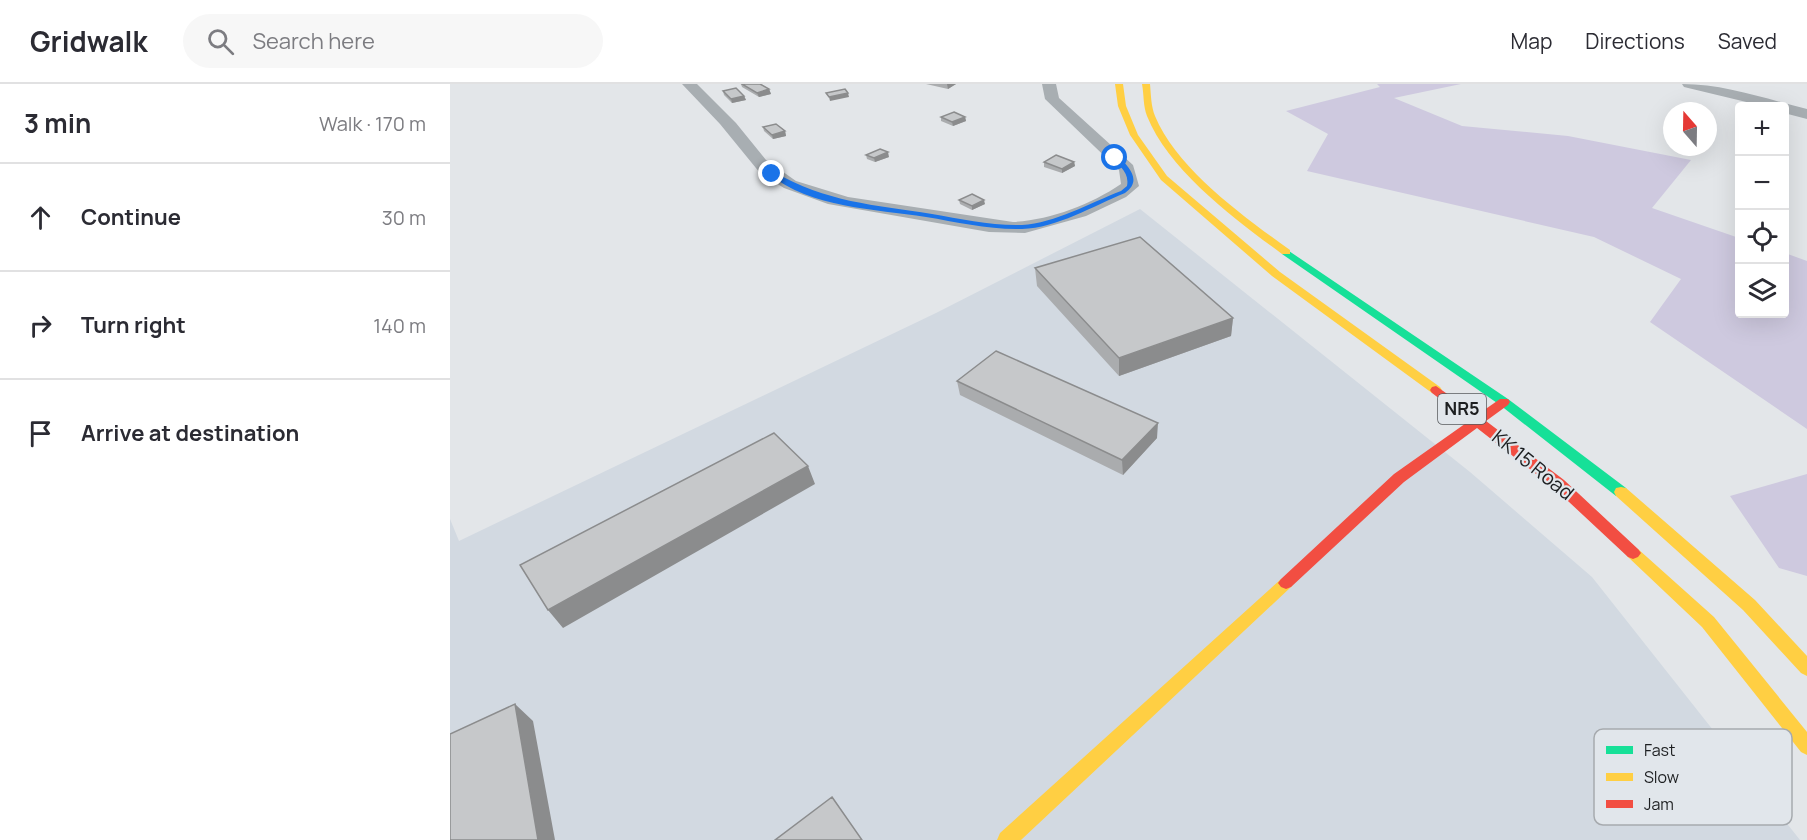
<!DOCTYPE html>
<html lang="en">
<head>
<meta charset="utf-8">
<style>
  :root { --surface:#fff; --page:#f7f7f7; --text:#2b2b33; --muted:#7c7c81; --line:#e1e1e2 }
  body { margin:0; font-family:Manrope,sans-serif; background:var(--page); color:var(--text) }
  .controls { position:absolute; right:18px; top:18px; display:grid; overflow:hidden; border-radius:6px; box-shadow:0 6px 24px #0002 }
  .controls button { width:54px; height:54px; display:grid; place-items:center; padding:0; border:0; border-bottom:2px solid var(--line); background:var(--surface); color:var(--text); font:30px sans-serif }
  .compass { position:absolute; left:1213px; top:18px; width:54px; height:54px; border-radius:50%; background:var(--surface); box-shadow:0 6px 24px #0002; rotate:340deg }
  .stop { position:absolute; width:18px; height:18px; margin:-14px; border:4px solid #1a73e8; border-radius:50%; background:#fff }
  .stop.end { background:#1a73e8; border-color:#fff; box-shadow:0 2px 6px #0008 }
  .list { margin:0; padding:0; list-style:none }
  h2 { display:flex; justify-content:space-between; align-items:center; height:78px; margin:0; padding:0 24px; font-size:26px }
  h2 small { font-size:20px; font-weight:400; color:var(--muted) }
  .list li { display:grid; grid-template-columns:39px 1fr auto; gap:18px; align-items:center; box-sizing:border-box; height:108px; padding:0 24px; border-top:2px solid var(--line) }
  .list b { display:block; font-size:22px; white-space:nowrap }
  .list em { font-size:20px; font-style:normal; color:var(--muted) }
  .icon { flex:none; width:33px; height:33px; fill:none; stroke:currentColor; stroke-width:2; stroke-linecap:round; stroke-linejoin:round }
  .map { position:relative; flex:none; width:1357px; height:756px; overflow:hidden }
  header { display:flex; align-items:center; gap:36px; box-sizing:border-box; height:84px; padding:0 30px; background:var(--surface); border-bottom:2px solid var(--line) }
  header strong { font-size:28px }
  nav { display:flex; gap:33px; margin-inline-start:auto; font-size:21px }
  .search { width:420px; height:54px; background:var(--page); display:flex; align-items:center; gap:15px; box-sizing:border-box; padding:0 21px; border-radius:33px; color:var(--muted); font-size:22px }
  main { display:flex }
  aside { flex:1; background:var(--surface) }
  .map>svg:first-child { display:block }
  .built { fill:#d2d9e1 }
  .green { fill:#cec9df }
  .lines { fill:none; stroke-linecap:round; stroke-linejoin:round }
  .street { fill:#a8aeb2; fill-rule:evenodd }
  .fast { fill:#16e098; fill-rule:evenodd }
  .slow { fill:#ffcf43; fill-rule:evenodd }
  .jam { fill:#f24e42; fill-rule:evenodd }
  .wall { fill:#aaacae }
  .shaded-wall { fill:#8b8c8d }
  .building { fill:#c6c8ca; stroke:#8b8c8d; stroke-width:1.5 }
  .route { fill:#1a73e8 }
  .labels { text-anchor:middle; stroke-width:4.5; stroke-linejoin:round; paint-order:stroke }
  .shield { fill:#e1e6eb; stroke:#585b5e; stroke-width:1.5 }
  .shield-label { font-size:18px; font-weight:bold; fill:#1d1f21 }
  .street-label { font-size:20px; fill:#1d1f21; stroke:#e1e6eb }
  .key { fill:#e1e6eb; stroke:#a6aaae; stroke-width:1.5 }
  .key-label { font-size:16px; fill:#1d1f21 }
</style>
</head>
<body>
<header>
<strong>Gridwalk</strong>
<div class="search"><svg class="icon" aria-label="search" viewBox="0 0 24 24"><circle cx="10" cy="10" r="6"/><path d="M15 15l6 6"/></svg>Search here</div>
<nav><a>Map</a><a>Directions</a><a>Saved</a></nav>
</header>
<main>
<aside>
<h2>3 min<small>Walk · 170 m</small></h2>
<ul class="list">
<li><svg class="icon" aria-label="ahead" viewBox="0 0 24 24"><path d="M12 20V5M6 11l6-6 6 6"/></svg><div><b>Continue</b></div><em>30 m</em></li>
<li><svg class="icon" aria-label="right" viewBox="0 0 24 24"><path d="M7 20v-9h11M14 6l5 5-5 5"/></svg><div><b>Turn right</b></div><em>140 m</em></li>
<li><svg class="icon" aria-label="arrive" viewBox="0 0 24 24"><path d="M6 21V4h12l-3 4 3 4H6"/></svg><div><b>Arrive at destination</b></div></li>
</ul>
</aside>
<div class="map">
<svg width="1357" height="756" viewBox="0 0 1357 756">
  <rect width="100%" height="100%" fill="#e3e6e9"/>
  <!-- built -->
  <path class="built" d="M690,125L1020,388L1142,493L1350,756H0V435L9,457L486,229Z"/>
  <!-- green -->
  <path class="green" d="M927,0H1011L944,14L1012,42L1118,52L1241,76L1202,124L1289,154L1290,230H1334L1335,169L1357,177V345L1200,238L1231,195L1144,153L857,87L878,50L836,27L930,3Z
    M1357,390V492L1329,484L1280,412Z"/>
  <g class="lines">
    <!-- street -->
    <path class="street" d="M232,0H247L286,39L316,76L346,97L398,113L563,138C600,136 640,121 671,100L669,86L595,15L592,0H606L609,14L683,81L689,102L676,113L636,132L575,149L539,148L378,120L334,104L310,89L270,40Z
      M1232,0C1275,0 1316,15 1357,25V35L1334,29V22H1313L1234,3Z"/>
    <!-- fast -->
    <path class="fast" d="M836,165L1058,315L1176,404L1178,408L1176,412H1166L1050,321L832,170V166Z"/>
    <!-- slow -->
    <path class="slow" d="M665,0H673L676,22L688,51L717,92L830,188L990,303L992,306L990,309H982L822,192L711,96L680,51L668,22Z
      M692,0H700C701,11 701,22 705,32C727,85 794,133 840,166V170H832C786,136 719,87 697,32C693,22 694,11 692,0Z
      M1171,403L1176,404L1305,516L1357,572V592L1351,589L1293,526L1166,412L1164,408L1166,404Z
      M1183,463L1188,465L1264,533L1357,648V671L1351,668L1252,543L1178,473L1175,469L1178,465Z
      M836,493L841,495L844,499L841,503L571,756H547L550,749L831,495Z"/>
    <!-- jam -->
    <path class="jam" d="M986,302L1027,331L1050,315H1058L1060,318L1058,321L1036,337L1114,396L1188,465L1191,469L1188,473L1183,475L1178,473L1104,404L1027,344L954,398L841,503L836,505L831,503L828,499L831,495L944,390L1019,337L982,309L980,306L982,303Z"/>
  </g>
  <!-- wall -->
  <path class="wall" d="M291,0H310L319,5L321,10L309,13L292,3Z
    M476,0H506L498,5Z
    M273,7L294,12L296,16L282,19L274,11Z
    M491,33H515L516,37L503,42L491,37Z
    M313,43L335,47L336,52L323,55L314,47Z
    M416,71L439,73L425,78L417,75Z
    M594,78H624L625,82L612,89L594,83Z
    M509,116L535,120L522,126L510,120Z
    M585,184L783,234L781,252L669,292L587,202Z
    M507,297L707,354L673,391L510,311Z"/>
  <!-- shaded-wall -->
  <path class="shaded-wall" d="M497,0H506L498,5Z
    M319,5L321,10L309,13L307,9Z
    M398,9L399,13L380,17L379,13Z
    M294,12L296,16L282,19L281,15Z
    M515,33L516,37L503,42L502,38Z
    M335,47L336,52L323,55L322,51Z
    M438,68L439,73L425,78L424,74Z
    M624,78L625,82L612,89V85Z
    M534,116L535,120L522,126V122Z
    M783,234L781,252L669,292V274Z
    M708,339L707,354L673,391L672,376Z
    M358,382L365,400L113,544L98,526Z
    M65,620L83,637L105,756H88Z"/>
  <!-- building -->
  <path class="building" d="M292,0H310L319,5L307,9Z
    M286,4L294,12L281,15L273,7Z
    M395,5L398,9L379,13L376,9Z
    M504,28L515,33L502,38L491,33Z
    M326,40L335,47L322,51L313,43Z
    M430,65L438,68L424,74L416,71Z
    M606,71L624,78L612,85L594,78Z
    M522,110L534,116L522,122L509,116Z
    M690,153L783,234L669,274L585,184Z
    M546,267L708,339L672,376L507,297Z
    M324,349L358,382L98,526L70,481Z
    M65,620L88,756H0V650Z
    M382,713L412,756H325Z"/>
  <!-- route -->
  <path class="route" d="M663,72H668C680,84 692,97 675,109C643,122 607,144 572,145C540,146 507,138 476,133C425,125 361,124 319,90L324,88C376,118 424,121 482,130C511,135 542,142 572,141C605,139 640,119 671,107L677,102C680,87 667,82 663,72Z"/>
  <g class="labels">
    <!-- shield labels -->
    <rect class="shield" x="988" y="310" width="48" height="30" rx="4.5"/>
    <g class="shield-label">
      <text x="1012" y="331">NR5</text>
    </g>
    <!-- street labels -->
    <g class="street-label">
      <text transform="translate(1083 381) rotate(39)" y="7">KK 15 Road</text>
    </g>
  </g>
  <!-- legend -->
  <rect x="1144" y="645" width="198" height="96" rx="9" class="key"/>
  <rect x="1156" y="662" width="27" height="8" fill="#16e098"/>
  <rect x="1156" y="689" width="27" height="8" fill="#ffcf43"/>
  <rect x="1156" y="716" width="27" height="8" fill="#f24e42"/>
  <g class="key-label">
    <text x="1194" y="672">Fast</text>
    <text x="1194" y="699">Slow</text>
    <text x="1194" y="726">Jam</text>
  </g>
</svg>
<div class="controls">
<button>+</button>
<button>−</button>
<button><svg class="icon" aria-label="locate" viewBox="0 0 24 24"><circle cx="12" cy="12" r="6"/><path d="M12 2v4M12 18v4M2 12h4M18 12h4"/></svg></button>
<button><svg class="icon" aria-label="layers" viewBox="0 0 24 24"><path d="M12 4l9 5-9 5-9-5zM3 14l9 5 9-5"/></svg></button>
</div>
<svg class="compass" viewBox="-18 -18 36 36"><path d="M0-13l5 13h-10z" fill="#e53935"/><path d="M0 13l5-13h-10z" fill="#7c7c81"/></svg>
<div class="stop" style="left:665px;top:74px"></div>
<div class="stop end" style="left:322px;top:90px"></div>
</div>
</main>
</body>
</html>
